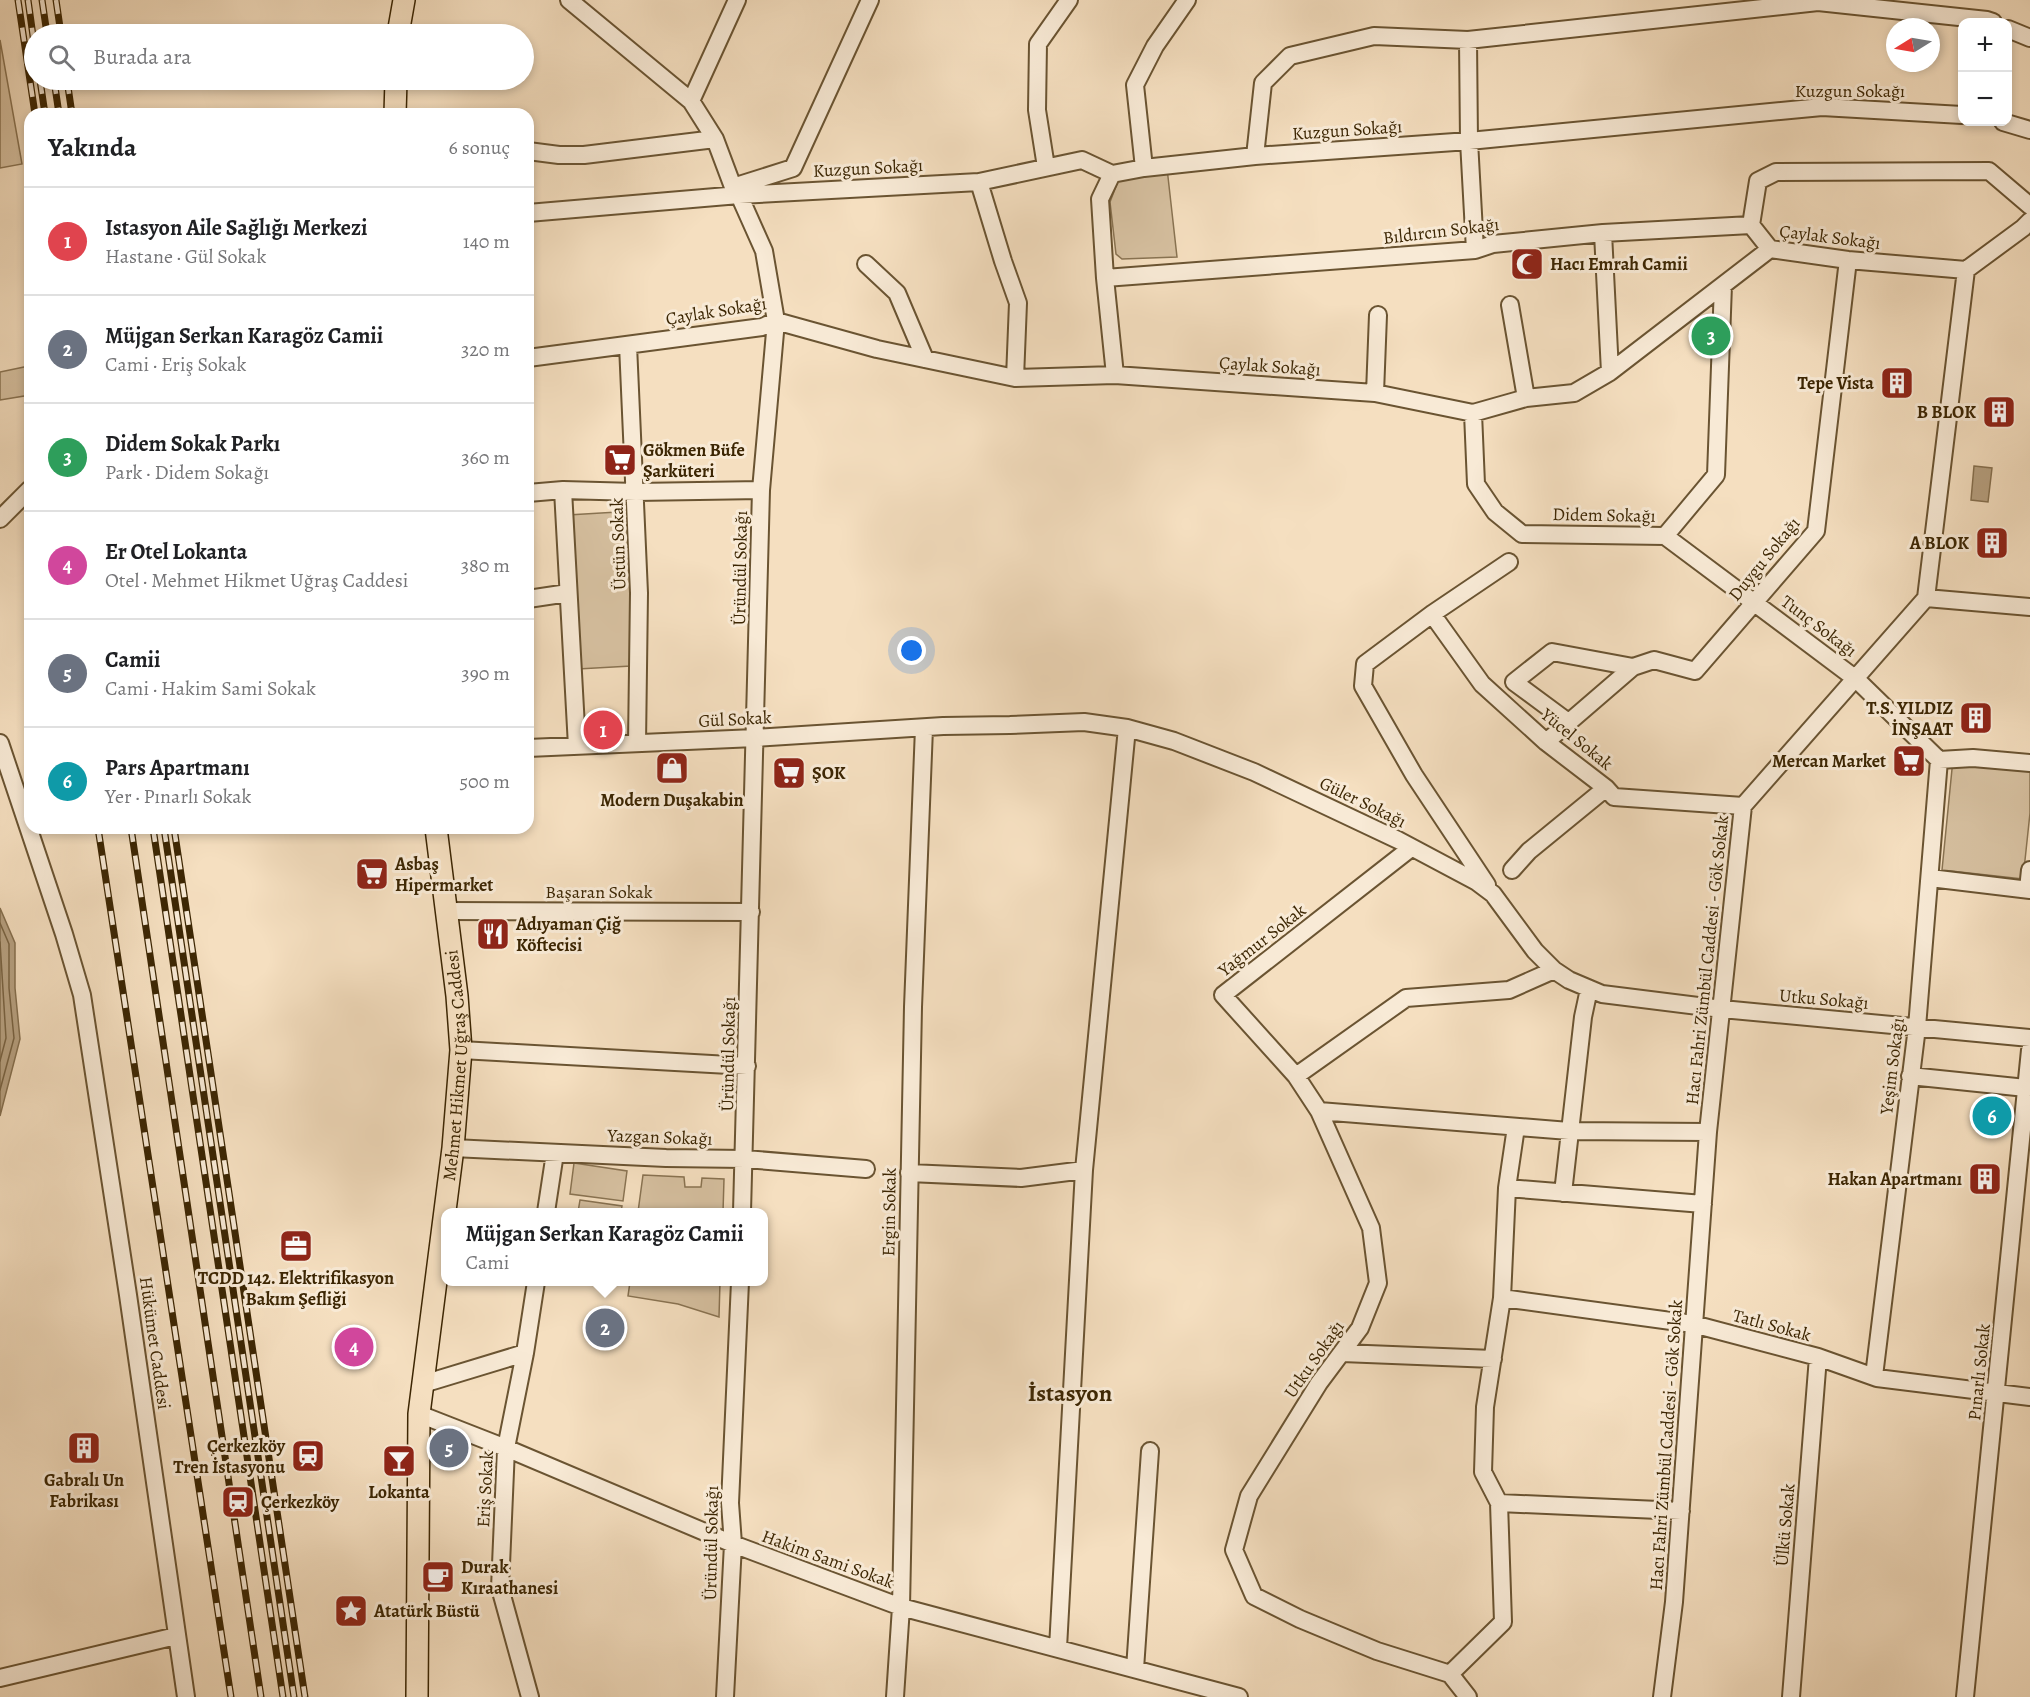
<!DOCTYPE html>
<html lang="tr">
<head>
<meta charset="utf-8">
<style>
  :root { --surface:#fff; --page:#f6f6f6; --text:#202124; --muted:#757577; --line:#e0e0e0; --accent:#8f2418 }
  body { margin:0; font-family:Alegreya,serif; background:var(--page); color:var(--text) }
  .controls { position:absolute; right:18px; top:18px; display:grid; overflow:hidden; border-radius:12px; box-shadow:0 3px 9px #0003 }
  .controls button { width:54px; height:54px; display:grid; place-items:center; padding:0; border:0; border-bottom:2px solid var(--line); background:var(--surface); color:var(--text); font:30px sans-serif }
  .compass { position:absolute; left:1886px; top:18px; width:54px; height:54px; border-radius:50%; background:var(--surface); box-shadow:0 3px 9px #0003; rotate:259deg }
  .you { position:absolute; left:912px; top:651px; width:21px; height:21px; margin:-15px; border:4px solid #fff; border-radius:50%; background:#1a73e8; box-shadow:0 0 0 9px #1a73e833 }
  .badge { display:grid; place-items:center; width:39px; height:39px; border-radius:50%; background:var(--accent); color:#fff; font-size:20px; font-weight:700 }
  .pin { position:absolute; translate:-50% -50%; border:3px solid #fff; box-shadow:0 2px 6px #0006 }
  .popup { position:absolute; left:441px; top:1208px; width:327px; height:78px; box-sizing:border-box; display:grid; place-content:center; border-radius:12px; background:var(--surface); filter:drop-shadow(0 2px 4px #0005); font-size:20px; white-space:nowrap; color:var(--muted) }
  .popup b { font-size:22px; color:var(--text) }
  .popup::after { content:''; position:absolute; left:50%; top:100%; margin-left:-12px; border:12px solid transparent; border-top-color:var(--surface) }
  .list { margin:0; padding:0; list-style:none }
  h2 { display:flex; justify-content:space-between; align-items:center; height:78px; margin:0; padding:0 24px; font-size:26px }
  h2 small { font-size:20px; font-weight:400; color:var(--muted) }
  .list li { display:grid; grid-template-columns:39px 1fr auto; gap:18px; align-items:center; box-sizing:border-box; height:108px; padding:0 24px; border-top:2px solid var(--line) }
  .list b { display:block; font-size:22px; white-space:nowrap }
  .list p { margin:0; font-size:20px; white-space:nowrap; color:var(--muted) }
  .list em { font-size:20px; font-style:normal; color:var(--muted) }
  .icon { flex:none; width:33px; height:33px; fill:none; stroke:currentColor; stroke-width:2; stroke-linecap:round; stroke-linejoin:round }
  .map { position:relative; flex:none; width:2030px; height:1697px; overflow:hidden }
  .search { position:absolute; background:var(--surface); box-shadow:0 3px 9px #0003; left:24px; top:24px; width:510px; height:66px; display:flex; align-items:center; gap:15px; box-sizing:border-box; padding:0 21px; border-radius:33px; color:var(--muted); font-size:22px }
  .panel { position:absolute; background:var(--surface); box-shadow:0 3px 9px #0003; left:24px; top:108px; width:510px; height:726px; border-radius:18px }
  .map>svg:first-child { display:block }
  .green { fill:#d6c0a0; stroke:#897352; stroke-width:1.5 }
  .water { fill:#b6a080; stroke:#856f4e; stroke-width:1.5 }
  .lines { fill:none; stroke-linecap:round; stroke-linejoin:round }
  .shore { stroke:#796342; stroke-width:1.5 }
  .minor-casing { stroke:#6a5432; stroke-width:20 }
  .major-casing { stroke:#3c2603; stroke-width:24 }
  .minor { stroke:#f8ead6; stroke-width:16 }
  .major { stroke:#f5dfc0; stroke-width:21 }
  .rail-casing { stroke:#3c2603; stroke-width:7 }
  .rail { stroke:#f8ead6; stroke-width:4.5; stroke-dasharray:14; stroke-linecap:butt }
  .labels { text-anchor:middle; stroke-width:6; stroke-linejoin:round; paint-order:stroke }
  .street-label { font-size:18px; fill:#3c2603; stroke:#f8ead6 }
  .poi-label { font-size:18px; font-weight:bold; fill:#3c2603; stroke:#f8ead6; text-anchor:start }
  .district-label { font-size:24px; font-weight:bold; fill:#3c2603; stroke:#f8ead6 }
</style>
</head>
<body>
<div class="map">
<svg width="2030" height="1697" viewBox="0 0 2030 1697">
  <rect width="100%" height="100%" fill="#f5dfc0"/>
  <filter id="stains"><feTurbulence type="fractalNoise" baseFrequency=".00333" numOctaves="4"/><feColorMatrix values="0 0 0 0 .2 0 0 0 0 .09 0 0 0 0 .02 0 0 0 .5 -.17"/></filter>
  <radialGradient id="worn" r=".72"><stop offset=".6" stop-color="#630" stop-opacity="0"/><stop offset="1" stop-color="#630" stop-opacity=".3"/></radialGradient>
  <!-- green -->
  <path class="green" d="M0,40L22,164L0,168Z
    M1167,168L1177,257L1122,259L1116,254L1110,202L1118,181Z
    M29,366L30,395L0,400V372Z
    M634,511L631,666L578,669L568,515Z
    M1953,759L2030,767V813L2023,879L1942,870Z
    M574,1163L627,1171L623,1201L570,1194Z
    M643,1175L684,1177L685,1187H701L702,1178L724,1179L723,1212H638Z
    M580,1200L622,1206L621,1212H578Z
    M630,1282H720L719,1317L678,1304L628,1296Z"/>
  <!-- water -->
  <path class="water" d="M1974,466L1992,468L1988,502L1971,500Z
    M0,908L15,943V988L20,1039L0,1116Z"/>
  <g class="lines">
    <!-- shore -->
    <path class="shore" d="M0,923L9,944V988L14,1038L0,1090
      M0,942L6,1038L0,1061"/>
    <defs>
      <path id="minor" d="M569,0L691,101L715,139L733,187L739,195L764,251L776,321L761,490L742,1212
        M2008,29L2030,38
        M1468,40L1469,141L1475,250
        M691,101L737,0
        M2003,122L2030,130
        M528,151L559,155H584L715,139
        M1255,156L1263,83L1290,56L1374,36L1468,40L1818,2L1987,20L1993,22
        M1046,167L1037,110L1038,44L1069,0
        M1144,168L1135,85L1155,46L1187,0
        M1112,174L1100,199L1105,278L1115,375
        M979,182L1003,261L1018,303L1015,378
        M733,187L793,168L870,0
        M528,213L739,195L979,182L1082,160L1112,174L1144,168L1255,156L1469,141L1822,107L1962,115
        M1751,225L1758,181L1776,172L1989,171L2030,206
        M1603,233L1610,372
        M866,264L897,293L925,359
        M1105,278L1475,250L1493,244L1603,233L1751,225L1770,249
        M1510,305L1526,398
        M628,345L639,593L637,743
        M528,358L762,327L776,321L877,349L1015,378L1115,375L1375,393L1473,413L1526,398L1574,393L1610,372L1770,249L1848,260L1966,270
        M1375,393L1378,315
        M1473,413L1476,484L1495,512L1522,534L1665,536L1716,475L1723,285
        M563,490L577,746
        M528,493L563,490L636,492L761,490
        M0,519L30,489
        M1665,536L1856,679L1939,760
        M1926,598L2030,607
        M528,599L568,593
        M1432,614L1482,684L1546,742L1606,788L1614,797L1743,806
        M1568,722L1514,682L1552,652L1633,667L1654,660L1695,671L1816,531L1848,260
        M1546,742L1633,667
        M0,743L64,934L82,995L128,1295L186,1697
        M528,748L755,738L943,726L1010,725L1084,722L1127,728L1174,741L1254,772L1398,840L1477,882L1493,894L1535,951L1554,970L1569,980L1602,994L1722,1009L2030,1038
        M1939,760L1973,758L2030,763
        M1512,870L1529,851L1606,788
        M1930,878L2030,890
        M1487,885L1414,775L1363,686L1365,664L1432,614L1509,562
        M2028,889L2030,870
        M446,911L751,912
        M461,1050L747,1066
        M1296,1076L1223,995L1411,848
        M1910,1076L2026,1088
        M1319,1111L1569,1131L1708,1132
        M453,1148L666,1158L745,1159L866,1169
        M909,1173L1021,1178L1084,1170
        M1507,1188L1703,1204
        M1563,1193L1583,1017L1589,989
        M546,1212L555,1153
        M1502,1298L1693,1324L1818,1357L1877,1378L2030,1397
        M1342,1353L1493,1359
        M1874,1376L1917,1027L1939,760
        M423,1384L525,1353
        M419,1414L506,1448L733,1544L901,1607L1239,1697
        M1499,1503L1681,1511
        M1058,1648L1084,1170L1127,728
        M1135,1669L1150,1451
        M1450,1674L1377,1651L1300,1619L1254,1596L1234,1550L1249,1496L1319,1383L1360,1328L1378,1283L1371,1228L1319,1111L1296,1076L1406,998L1509,990L1554,970
        M1450,1674L1503,1622L1499,1503L1483,1472L1485,1407L1502,1298L1507,1188L1516,1127
        M1450,1674L1468,1697
        M0,1678L176,1636
        M530,1697L500,1588L506,1448L525,1353L536,1282
        M725,1697L733,1544L730,1503L740,1282
        M895,1697L901,1607L913,1007L924,728
        M1662,1697L1674,1602L1708,1132L1743,806L1926,598L1966,270L2023,228L2030,221
        M1791,1697L1818,1357
        M1965,1697L2030,1050"/>
      <g id="major">
        <path d="M398,34L404,0"/>
        <path d="M395,114L396,80"/>
        <path id="s1" d="M417,1697L419,1414L453,1148L461,1050L457,996L436,828"/>
      </g>
    </defs>
    <!-- minor casing -->
    <use href="#minor" class="minor-casing"/>
    <!-- major casing -->
    <use href="#major" class="major-casing"/>
    <!-- minor -->
    <use href="#minor" class="minor"/>
    <!-- major -->
    <use href="#major" class="major"/>
    <defs>
      <path id="rail" d="M18,0L35,114
        M28,0L34,43
        M42,0L47,34
        M56,0L61,34
        M40,80L45,114
        M54,80L59,114
        M67,80L72,114
        M98,828L231,1697
        M131,828L261,1697
        M153,828L283,1697
        M164,828L294,1697
        M174,828L305,1697"/>
    </defs>
    <!-- rail casing -->
    <use href="#rail" class="rail-casing"/>
    <!-- rail -->
    <use href="#rail" class="rail"/>
  </g>
  <!-- icons -->
  <defs>
    <symbol id="mosque-square" viewBox="-11 -11 22 22"><rect x="-9" y="-9" width="18" height="18" rx="4" fill="#8f2418" stroke="#f8ead6"/><path d="M3.5-4.9A6 6 0 1 0 3.5 4.9A5 5 0 1 1 3.5-4.9Z" fill="#fff"/></symbol>
    <symbol id="building-square" viewBox="-11 -11 22 22"><rect x="-9" y="-9" width="18" height="18" rx="4" fill="#8f2418" stroke="#f8ead6"/><path d="M-4-6H4V6H1V3H-1V6H-4ZM-2.5-4.3h1.7v1.8h-1.7ZM.8-4.3h1.7v1.8H.8ZM-2.5-1h1.7V.8h-1.7ZM.8-1h1.7V.8H.8Z" fill="#fff"/></symbol>
    <symbol id="supermarket-square" viewBox="-11 -11 22 22"><rect x="-9" y="-9" width="18" height="18" rx="4" fill="#8f2418" stroke="#f8ead6"/><path d="M-6-5.5h2.5l.6 2H6L4.5 2H-2.5L-4.4-4H-6ZM-1.5 3.2a1.3 1.3 0 1 0 .1 0ZM3 3.2a1.3 1.3 0 1 0 .1 0Z" fill="#fff"/></symbol>
    <symbol id="shop-square" viewBox="-11 -11 22 22"><rect x="-9" y="-9" width="18" height="18" rx="4" fill="#8f2418" stroke="#f8ead6"/><path d="M-5-2.5h2.3a2.7 3.5 0 0 1 5.4 0H5L5.5 6h-11ZM-1.5-2.5h3a1.5 2.3 0 0 0-3 0Z" fill="#fff"/></symbol>
    <symbol id="restaurant-square" viewBox="-11 -11 22 22"><rect x="-9" y="-9" width="18" height="18" rx="4" fill="#8f2418" stroke="#f8ead6"/><path d="M-5-6h1v4h1v-4h1v4h1v-4h1v5L-1.5 .5V6h-2V.5L-5-1ZM5-6V6H3V1.5H1.5Q1.5-4 5-6Z" fill="#fff"/></symbol>
    <symbol id="office-square" viewBox="-11 -11 22 22"><rect x="-9" y="-9" width="18" height="18" rx="4" fill="#8f2418" stroke="#f8ead6"/><path d="M-6-3h4V-5.5h4V-3h4V5H-6ZM-1-4.5V-3h2v-1.5ZM-6 0V1H6V0Z" fill="#fff"/></symbol>
    <symbol id="station-square" viewBox="-11 -11 22 22"><rect x="-9" y="-9" width="18" height="18" rx="4" fill="#8f2418" stroke="#f8ead6"/><path d="M-3-6H3Q5-6 5-4V2Q5 4 3 4L4.5 6H3L1.5 4h-3L-3 6H-4.5L-3 4Q-5 4-5 2V-4Q-5-6-3-6ZM-3.5-4v3h7v-3ZM-3.5 1v1.5H-2V1ZM2 1v1.5H3.5V1Z" fill="#fff"/></symbol>
    <symbol id="bar-square" viewBox="-11 -11 22 22"><rect x="-9" y="-9" width="18" height="18" rx="4" fill="#8f2418" stroke="#f8ead6"/><path d="M-6-5H6L.8 .8V4.5H3.5V6h-7V4.5H-.8V.8Z" fill="#fff"/></symbol>
    <symbol id="cafe-square" viewBox="-11 -11 22 22"><rect x="-9" y="-9" width="18" height="18" rx="4" fill="#8f2418" stroke="#f8ead6"/><path d="M-5.5-4.5H6V0H3Q3 3.5 0 3.5H-2.5Q-5.5 3.5-5.5 0ZM3-3.2v2h1.7v-2ZM-6 4.5H4V6H-6Z" fill="#fff"/></symbol>
    <symbol id="sight-square" viewBox="-11 -11 22 22"><rect x="-9" y="-9" width="18" height="18" rx="4" fill="#8f2418" stroke="#f8ead6"/><path d="M0-6L1.8-2.2L6-1.7L2.9 1.2L3.7 5.4L0 3.3L-3.7 5.4L-2.9 1.2L-6-1.7L-1.8-2.2Z" fill="#fff"/></symbol>
  </defs>
  <g fill-rule="evenodd">
    <use href="#mosque-square" x="1508" y="245" width="38" height="38"/>
    <use href="#building-square" x="1878" y="364" width="38" height="38"/>
    <use href="#building-square" x="1980" y="393" width="38" height="38"/>
    <use href="#supermarket-square" x="601" y="441" width="38" height="38"/>
    <use href="#building-square" x="1973" y="524" width="38" height="38"/>
    <use href="#building-square" x="1957" y="699" width="38" height="38"/>
    <use href="#supermarket-square" x="1890" y="742" width="38" height="38"/>
    <use href="#shop-square" x="653" y="749" width="38" height="38"/>
    <use href="#supermarket-square" x="770" y="754" width="38" height="38"/>
    <use href="#supermarket-square" x="353" y="855" width="38" height="38"/>
    <use href="#restaurant-square" x="474" y="915" width="38" height="38"/>
    <use href="#building-square" x="1966" y="1160" width="38" height="38"/>
    <use href="#office-square" x="277" y="1227" width="38" height="38"/>
    <use href="#building-square" x="65" y="1429" width="38" height="38"/>
    <use href="#station-square" x="289" y="1437" width="38" height="38"/>
    <use href="#bar-square" x="380" y="1442" width="38" height="38"/>
    <use href="#station-square" x="219" y="1483" width="38" height="38"/>
    <use href="#cafe-square" x="419" y="1558" width="38" height="38"/>
    <use href="#sight-square" x="332" y="1592" width="38" height="38"/>
  </g>
  <g class="labels">
    <!-- street labels -->
    <g class="street-label">
      <text x="1850" y="97">Kuzgun Sokağı</text>
      <text transform="translate(1347 130) rotate(-4)" y="6">Kuzgun Sokağı</text>
      <text transform="translate(868 168) rotate(-3)" y="6">Kuzgun Sokağı</text>
      <text transform="translate(1441 231) rotate(-7)" y="6">Bıldırcın Sokağı</text>
      <text transform="translate(1830 237) rotate(7)" y="6">Çaylak Sokağı</text>
      <text transform="translate(716 311) rotate(-9)" y="6">Çaylak Sokağı</text>
      <text transform="translate(1270 366) rotate(4)" y="6">Çaylak Sokağı</text>
      <text transform="translate(1604 515) rotate(1)" y="6">Didem Sokağı</text>
      <text transform="translate(618 544) rotate(-92)" y="6">Üstün Sokak</text>
      <text transform="translate(1764 559) rotate(-51)" y="6">Duygu Sokağı</text>
      <text transform="translate(740 568) rotate(-89)" y="6">Üründül Sokağı</text>
      <text transform="translate(1819 626) rotate(37)" y="6">Tunç Sokağı</text>
      <text transform="translate(735 719) rotate(-3)" y="6">Gül Sokak</text>
      <text transform="translate(1577 739) rotate(39)" y="6">Yücel Sokak</text>
      <text transform="translate(1363 802) rotate(26)" y="6">Güler Sokağı</text>
      <text x="599" y="898">Başaran Sokak</text>
      <text transform="translate(1262 940) rotate(-38)" y="6">Yağmur Sokak</text>
      <text transform="translate(1707 960) rotate(-84)" y="6">Hacı Fahri Zümbül Caddesi - Gök Sokak</text>
      <text transform="translate(1824 999) rotate(5)" y="6">Utku Sokağı</text>
      <text transform="translate(728 1054) rotate(-89)" y="6">Üründül Sokağı</text>
      <text dy="6" stroke="none"><textPath href="#s1" startOffset="634">Mehmet Hikmet Uğraş Caddesi</textPath></text>
      <text transform="translate(1892 1066) rotate(-83)" y="6">Yeşim Sokağı</text>
      <text transform="translate(660 1137) rotate(2)" y="6">Yazgan Sokağı</text>
      <text transform="translate(889 1212) rotate(-89)" y="6">Ergin Sokak</text>
      <text transform="translate(1772 1325) rotate(15)" y="6">Tatlı Sokak</text>
      <text transform="translate(155 1343) rotate(82)" y="6">Hükümet Caddesi</text>
      <text transform="translate(1314 1359) rotate(-55)" y="6">Utku Sokağı</text>
      <text transform="translate(1979 1372) rotate(-84)" y="6">Pınarlı Sokak</text>
      <text transform="translate(1666 1445) rotate(-86)" y="6">Hacı Fahri Zümbül Caddesi - Gök Sokak</text>
      <text transform="translate(485 1489) rotate(-87)" y="6">Eriş Sokak</text>
      <text transform="translate(1785 1525) rotate(-85)" y="6">Ülkü Sokak</text>
      <text transform="translate(711 1543) rotate(-89)" y="6">Üründül Sokağı</text>
      <text transform="translate(828 1559) rotate(20)" y="6">Hakim Sami Sokak</text>
    </g>
    <!-- poi labels -->
    <g class="poi-label">
      <text x="1550" y="270">Hacı Emrah Camii</text>
      <text x="1874" y="389" text-anchor="end">Tepe Vista</text>
      <text x="1976" y="418" text-anchor="end">B BLOK</text>
      <text x="643" y="456">Gökmen Büfe<tspan x="643" dy="21">Şarküteri</tspan></text>
      <text x="1969" y="549" text-anchor="end">A BLOK</text>
      <text x="1953" y="714" text-anchor="end">T.S. YILDIZ<tspan x="1953" dy="21">İNŞAAT</tspan></text>
      <text x="1886" y="767" text-anchor="end">Mercan Market</text>
      <text x="812" y="779">ŞOK</text>
      <text x="672" y="806" text-anchor="middle">Modern Duşakabin</text>
      <text x="395" y="870">Asbaş<tspan x="395" dy="21">Hipermarket</tspan></text>
      <text x="516" y="930">Adıyaman Çiğ<tspan x="516" dy="21">Köftecisi</tspan></text>
      <text x="1962" y="1185" text-anchor="end">Hakan Apartmanı</text>
      <text x="296" y="1284" text-anchor="middle">TCDD 142. Elektrifikasyon<tspan x="296" dy="21">Bakım Şefliği</tspan></text>
      <text x="285" y="1452" text-anchor="end">Çerkezköy<tspan x="285" dy="21">Tren İstasyonu</tspan></text>
      <text x="84" y="1486" text-anchor="middle">Gabralı Un<tspan x="84" dy="21">Fabrikası</tspan></text>
      <text x="399" y="1498" text-anchor="middle">Lokanta</text>
      <text x="261" y="1508">Çerkezköy</text>
      <text x="461" y="1573">Durak<tspan x="461" dy="21">Kıraathanesi</tspan></text>
      <text x="374" y="1617">Atatürk Büstü</text>
    </g>
    <!-- district labels -->
    <g class="district-label">
      <text x="1070" y="1401">İstasyon</text>
    </g>
  </g>
  <rect width="100%" height="100%" filter="url(#stains)"/>
  <rect width="100%" height="100%" fill="url(#worn)"/>
</svg>
<div class="controls">
<button>+</button>
<button>−</button>
</div>
<svg class="compass" viewBox="-18 -18 36 36"><path d="M0-13l5 13h-10z" fill="#e53935"/><path d="M0 13l5-13h-10z" fill="#757577"/></svg>
<div class="you"></div>
<div class="pin badge" style="left:603px;top:730px;background:#e0444e">1</div>
<div class="pin badge" style="left:605px;top:1328px;background:#6b7280">2</div>
<div class="popup"><b>Müjgan Serkan Karagöz Camii</b>Cami</div>
<div class="pin badge" style="left:1711px;top:336px;background:#2e9e5b">3</div>
<div class="pin badge" style="left:354px;top:1347px;background:#d1479c">4</div>
<div class="pin badge" style="left:449px;top:1448px;background:#6b7280">5</div>
<div class="pin badge" style="left:1992px;top:1116px;background:#0f9aa8">6</div>
<div class="search"><svg class="icon" aria-label="search" viewBox="0 0 24 24"><circle cx="10" cy="10" r="6"/><path d="M15 15l6 6"/></svg>Burada ara</div>
<section class="panel">
<h2>Yakında<small>6 sonuç</small></h2>
<ul class="list">
<li><span class="badge" style="background:#e0444e">1</span><div><b>Istasyon Aile Sağlığı Merkezi</b><p>Hastane · Gül Sokak</p></div><em>140 m</em></li>
<li><span class="badge" style="background:#6b7280">2</span><div><b>Müjgan Serkan Karagöz Camii</b><p>Cami · Eriş Sokak</p></div><em>320 m</em></li>
<li><span class="badge" style="background:#2e9e5b">3</span><div><b>Didem Sokak Parkı</b><p>Park · Didem Sokağı</p></div><em>360 m</em></li>
<li><span class="badge" style="background:#d1479c">4</span><div><b>Er Otel Lokanta</b><p>Otel · Mehmet Hikmet Uğraş Caddesi</p></div><em>380 m</em></li>
<li><span class="badge" style="background:#6b7280">5</span><div><b>Camii</b><p>Cami · Hakim Sami Sokak</p></div><em>390 m</em></li>
<li><span class="badge" style="background:#0f9aa8">6</span><div><b>Pars Apartmanı</b><p>Yer · Pınarlı Sokak</p></div><em>500 m</em></li>
</ul>
</section>
</div>
</body>
</html>
